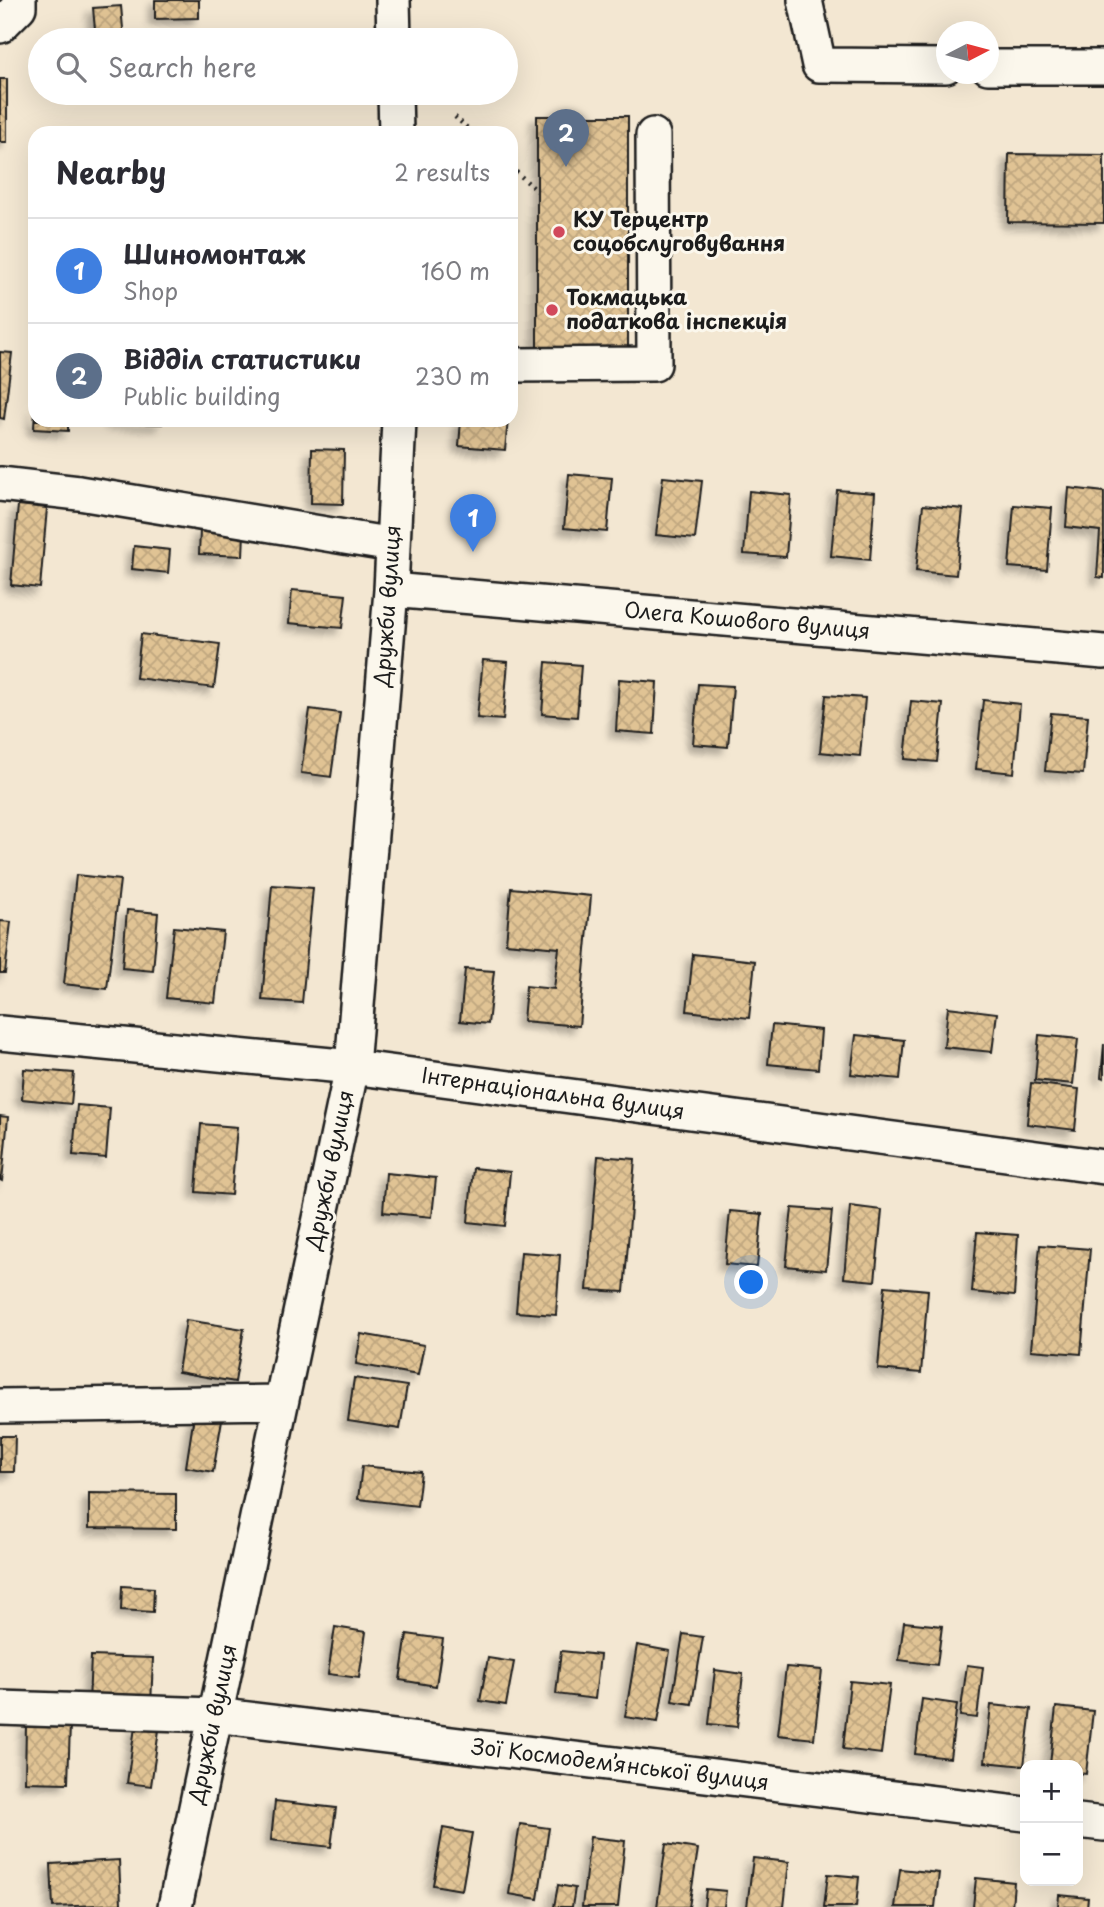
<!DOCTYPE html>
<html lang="en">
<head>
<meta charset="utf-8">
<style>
  :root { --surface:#fff; --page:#f7f7f7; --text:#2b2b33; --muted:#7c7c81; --line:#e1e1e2; --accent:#0b8043 }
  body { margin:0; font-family:"Playpen Sans",sans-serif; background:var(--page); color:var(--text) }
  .controls { position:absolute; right:21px; bottom:21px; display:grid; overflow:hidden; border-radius:14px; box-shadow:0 7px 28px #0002 }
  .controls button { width:63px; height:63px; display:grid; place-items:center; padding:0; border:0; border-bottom:2px solid var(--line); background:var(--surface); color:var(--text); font:35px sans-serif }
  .compass { position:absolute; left:936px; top:21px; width:63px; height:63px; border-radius:50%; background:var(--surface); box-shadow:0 7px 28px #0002; rotate:84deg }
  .you { position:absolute; left:752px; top:1283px; width:24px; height:24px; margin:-18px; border:5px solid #fff; border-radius:50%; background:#1a73e8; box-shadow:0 0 0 10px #1a73e833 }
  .badge { display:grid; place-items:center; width:46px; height:46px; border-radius:50%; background:var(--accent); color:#fff; font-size:23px; font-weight:700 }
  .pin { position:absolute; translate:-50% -58px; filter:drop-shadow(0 2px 4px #0008) }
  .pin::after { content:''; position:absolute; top:37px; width:24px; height:21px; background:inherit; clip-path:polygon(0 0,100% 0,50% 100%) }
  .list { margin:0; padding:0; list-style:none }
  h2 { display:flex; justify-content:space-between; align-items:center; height:91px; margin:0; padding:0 28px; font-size:30px }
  h2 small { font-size:23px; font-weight:400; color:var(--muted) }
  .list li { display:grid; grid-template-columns:46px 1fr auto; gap:21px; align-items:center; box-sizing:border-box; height:105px; padding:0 28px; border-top:2px solid var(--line) }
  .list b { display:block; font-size:26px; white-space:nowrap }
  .list p { margin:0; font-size:23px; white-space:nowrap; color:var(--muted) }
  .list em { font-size:23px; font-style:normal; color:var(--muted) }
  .icon { flex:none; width:38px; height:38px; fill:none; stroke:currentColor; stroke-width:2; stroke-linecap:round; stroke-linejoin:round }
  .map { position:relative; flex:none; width:1104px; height:1907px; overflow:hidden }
  .search { position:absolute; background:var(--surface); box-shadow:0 7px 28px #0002; left:28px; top:28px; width:490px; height:77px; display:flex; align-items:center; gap:18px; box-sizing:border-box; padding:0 24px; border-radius:38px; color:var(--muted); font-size:26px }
  .panel { position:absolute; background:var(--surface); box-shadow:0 7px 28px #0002; left:28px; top:126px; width:490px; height:301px; border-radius:21px }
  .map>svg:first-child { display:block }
  .building { fill:url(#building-cross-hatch); stroke:#1c1c1c; stroke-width:2; filter:url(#shadow) }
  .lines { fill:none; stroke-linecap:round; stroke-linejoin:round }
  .minor-casing { stroke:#1c1c1c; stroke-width:38 }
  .path { stroke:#1c1c1c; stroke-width:4.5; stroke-dasharray:2 5; stroke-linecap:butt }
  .minor { stroke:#fbf7ec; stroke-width:33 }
  .poi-dot { fill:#d1495b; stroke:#fbf7ec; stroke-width:2.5 }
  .labels { text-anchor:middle; stroke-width:6; stroke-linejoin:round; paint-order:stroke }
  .poi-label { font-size:21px; font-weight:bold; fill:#1c1c1c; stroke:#fbf7ec; text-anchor:start }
  .street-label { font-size:21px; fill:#1c1c1c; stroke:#fbf7ec }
</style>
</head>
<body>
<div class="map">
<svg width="1104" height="1907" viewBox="0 0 1104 1907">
  <defs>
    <pattern id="building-cross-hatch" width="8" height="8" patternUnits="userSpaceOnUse" patternTransform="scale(1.75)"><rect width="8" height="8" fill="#e0c394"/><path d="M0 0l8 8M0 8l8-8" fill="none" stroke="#c0a77f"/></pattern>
    <filter id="shadow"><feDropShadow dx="-6" dy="6" stdDeviation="3.5" flood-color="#0004"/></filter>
  </defs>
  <rect width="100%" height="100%" fill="#f3e7d2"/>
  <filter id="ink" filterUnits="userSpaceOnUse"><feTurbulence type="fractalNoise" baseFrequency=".0143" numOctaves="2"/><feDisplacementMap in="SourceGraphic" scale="14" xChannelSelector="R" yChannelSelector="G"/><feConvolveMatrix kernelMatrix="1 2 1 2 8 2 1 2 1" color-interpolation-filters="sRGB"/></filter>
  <g filter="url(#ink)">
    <!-- building -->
    <path class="building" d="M155,0H199V18L155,19Z
      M121,6L124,40H96L93,8Z
      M0,79H7V142H0Z
      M537,116H628V357H537Z
      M1009,154L1104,155V223L1008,222Z
      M0,352L12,353L4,419L0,418Z
      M35,408V420H68V431L34,429Z
      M112,420H162V424L112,422Z
      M461,420H508L505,450L459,446Z
      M312,449L344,450L343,504L311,503Z
      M569,474L612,478L607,532L564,528Z
      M663,477L702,481L695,539L656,535Z
      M1069,488L1104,492V578L1097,577L1100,531L1066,527Z
      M837,490L875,493L870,560L831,556Z
      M749,491L791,495L786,557L744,554Z
      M18,505L47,508L40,588L11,585Z
      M923,505L963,509L956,575L916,571Z
      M1014,505L1052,508L1047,570L1009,567Z
      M200,530L244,533L243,556L199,554Z
      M134,546L170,550L168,573L132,569Z
      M292,590L346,595L342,628L289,623Z
      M141,634L220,644L214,688L136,678Z
      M483,660L508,662L503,720L477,718Z
      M546,662L581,665L577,717L542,714Z
      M619,679L657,682L654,734L616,731Z
      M698,684L733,686L728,747L693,744Z
      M826,695L865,698L860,756L820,752Z
      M983,700L1020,704L1014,773L976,769Z
      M911,701L943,704L937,762L905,759Z
      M310,709L340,713L331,777L301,773Z
      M1051,713L1088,716L1083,774L1045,771Z
      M76,875L120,880L107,989L64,984Z
      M272,885L313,888L302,1003L262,1000Z
      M511,888L591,896L579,1026L523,1021L526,986L554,989L559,948L506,943Z
      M127,910L158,913L153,971L122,968Z
      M0,921L11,922L5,973H0Z
      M174,927L223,932L215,1003L166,998Z
      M693,954L755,961L749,1018L687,1011Z
      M465,969L494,971L488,1024L460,1021Z
      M948,1007L997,1013L992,1052L944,1047Z
      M772,1025L821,1030L818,1069L768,1064Z
      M856,1035L904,1040L900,1079L851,1074Z
      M1039,1035L1078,1039L1073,1084L1035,1080Z
      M1104,1044V1078L1101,1077Z
      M24,1069L74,1073L71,1104L22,1099Z
      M1031,1083L1079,1089L1075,1130L1027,1124Z
      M77,1105L110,1108L106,1158L73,1155Z
      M0,1116L8,1117L2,1181L0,1180Z
      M201,1124L237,1127L231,1195L196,1192Z
      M598,1156L635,1159L624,1292L587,1290Z
      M473,1168L510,1172L505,1226L468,1222Z
      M386,1173L436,1178L432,1217L383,1212Z
      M850,1206L882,1210L875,1281L844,1278Z
      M792,1208L832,1211L826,1270L786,1266Z
      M730,1211L762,1214L757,1267L725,1264Z
      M977,1232L1018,1235L1014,1296L972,1292Z
      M1040,1245L1090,1249L1081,1354L1031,1350Z
      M521,1252L560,1255L556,1315L516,1312Z
      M885,1286L928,1290L921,1373L878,1369Z
      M186,1320L244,1329L235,1382L178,1372Z
      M361,1334L424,1345L418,1375L356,1364Z
      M354,1378L407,1386L400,1429L348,1421Z
      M195,1409L223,1414L213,1472L186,1467Z
      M0,1436H15L14,1472H0Z
      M362,1466L421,1472L417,1506L358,1499Z
      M89,1493L176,1494V1529L89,1528Z
      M122,1586L154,1588L153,1612L121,1610Z
      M904,1622L942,1626L937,1665L899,1660Z
      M335,1627L366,1632L359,1678L328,1674Z
      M407,1634L443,1639L436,1686L400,1680Z
      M683,1634L703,1637L692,1704L672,1701Z
      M637,1645L670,1651L658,1722L625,1717Z
      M561,1651L600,1655L595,1699L556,1694Z
      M91,1656L153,1658L151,1706L89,1704Z
      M488,1658L514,1662L506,1705L480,1701Z
      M967,1665L983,1667L977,1718L960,1716Z
      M786,1667L822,1670L814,1739L778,1735Z
      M715,1670L743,1674L737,1727L709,1724Z
      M850,1681L890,1685L881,1754L843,1749Z
      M922,1699L957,1704L950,1758L915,1754Z
      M991,1705L1031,1709L1024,1766L985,1762Z
      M1056,1707L1093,1711L1086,1774L1078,1773V1765H1050Z
      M26,1724L70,1725L68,1783L25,1782Z
      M135,1727L159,1730L151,1786L127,1783Z
      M275,1801L336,1808L331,1847L271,1840Z
      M520,1824L549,1828L538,1899L509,1894Z
      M443,1828L472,1833L462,1890L433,1885Z
      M590,1837L625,1841L618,1907H582Z
      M666,1844L698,1849L689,1907H657Z
      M753,1858L789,1862L784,1907H747Z
      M119,1860L121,1904L53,1907L51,1864Z
      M900,1869L939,1873L935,1907H895Z
      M828,1874L859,1877L856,1907H824Z
      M976,1878L1014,1882L1012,1907H973Z
      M558,1885L575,1888L572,1907H554Z
      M706,1889L726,1891L724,1907H704Z
      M1059,1895L1088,1898L1087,1907H1058Z"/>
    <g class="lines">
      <defs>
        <path id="minor" d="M393,0L394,40
          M805,0L819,65L946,66
          M0,26L19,7V0
          M988,67H1104
          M395,93L396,133
          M511,365L654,364L653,135
          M0,484L79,493L393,545
          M391,590L1104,652
          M0,1033L352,1067L1104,1167
          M0,1406L281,1402
          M0,1708L215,1715L1025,1814
          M1078,1821L1104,1824
          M175,1907L352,1067L391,590L399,420"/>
      </defs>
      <!-- minor casing -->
      <use href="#minor" class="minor-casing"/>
      <!-- path -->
      <path class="path" d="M455,117L473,133
        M511,167L537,191"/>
      <!-- minor -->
      <use href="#minor" class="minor"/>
    </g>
  </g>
  <!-- markers -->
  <g class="poi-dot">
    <circle cx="559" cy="232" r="7"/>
    <circle cx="552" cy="310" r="7"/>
  </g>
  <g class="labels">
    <!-- poi labels -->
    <g class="poi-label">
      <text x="573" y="227">КУ Терцентр<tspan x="573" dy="24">соцобслуговування</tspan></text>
      <text x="566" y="305">Токмацька<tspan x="566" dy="24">податкова інспекція</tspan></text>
    </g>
    <!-- street labels -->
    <g class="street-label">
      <text transform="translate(388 606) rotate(-86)" y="7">Дружби вулиця</text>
      <text transform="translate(747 621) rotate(5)" y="7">Олега Кошового вулиця</text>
      <text transform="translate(553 1094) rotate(8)" y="7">Інтернаціональна вулиця</text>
      <text transform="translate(330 1170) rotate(-78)" y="7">Дружби вулиця</text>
      <text transform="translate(213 1724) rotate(-78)" y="7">Дружби вулиця</text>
      <text transform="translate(620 1765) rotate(7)" y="7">Зої Космодем’янської вулиця</text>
    </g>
  </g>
</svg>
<div class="controls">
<button>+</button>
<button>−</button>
</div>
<svg class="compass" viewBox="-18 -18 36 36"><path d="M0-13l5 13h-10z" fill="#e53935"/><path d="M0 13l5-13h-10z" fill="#7c7c81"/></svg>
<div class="you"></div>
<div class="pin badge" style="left:473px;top:552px;background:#3f7fe0">1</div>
<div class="pin badge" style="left:566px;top:167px;background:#5c6f8a">2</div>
<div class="search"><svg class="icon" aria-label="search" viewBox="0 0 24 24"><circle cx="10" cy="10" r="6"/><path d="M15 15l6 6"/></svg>Search here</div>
<section class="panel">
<h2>Nearby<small>2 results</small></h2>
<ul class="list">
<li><span class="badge" style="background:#3f7fe0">1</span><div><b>Шиномонтаж</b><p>Shop</p></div><em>160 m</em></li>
<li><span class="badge" style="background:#5c6f8a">2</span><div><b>Відділ статистики</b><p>Public building</p></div><em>230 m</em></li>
</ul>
</section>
</div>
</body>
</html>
